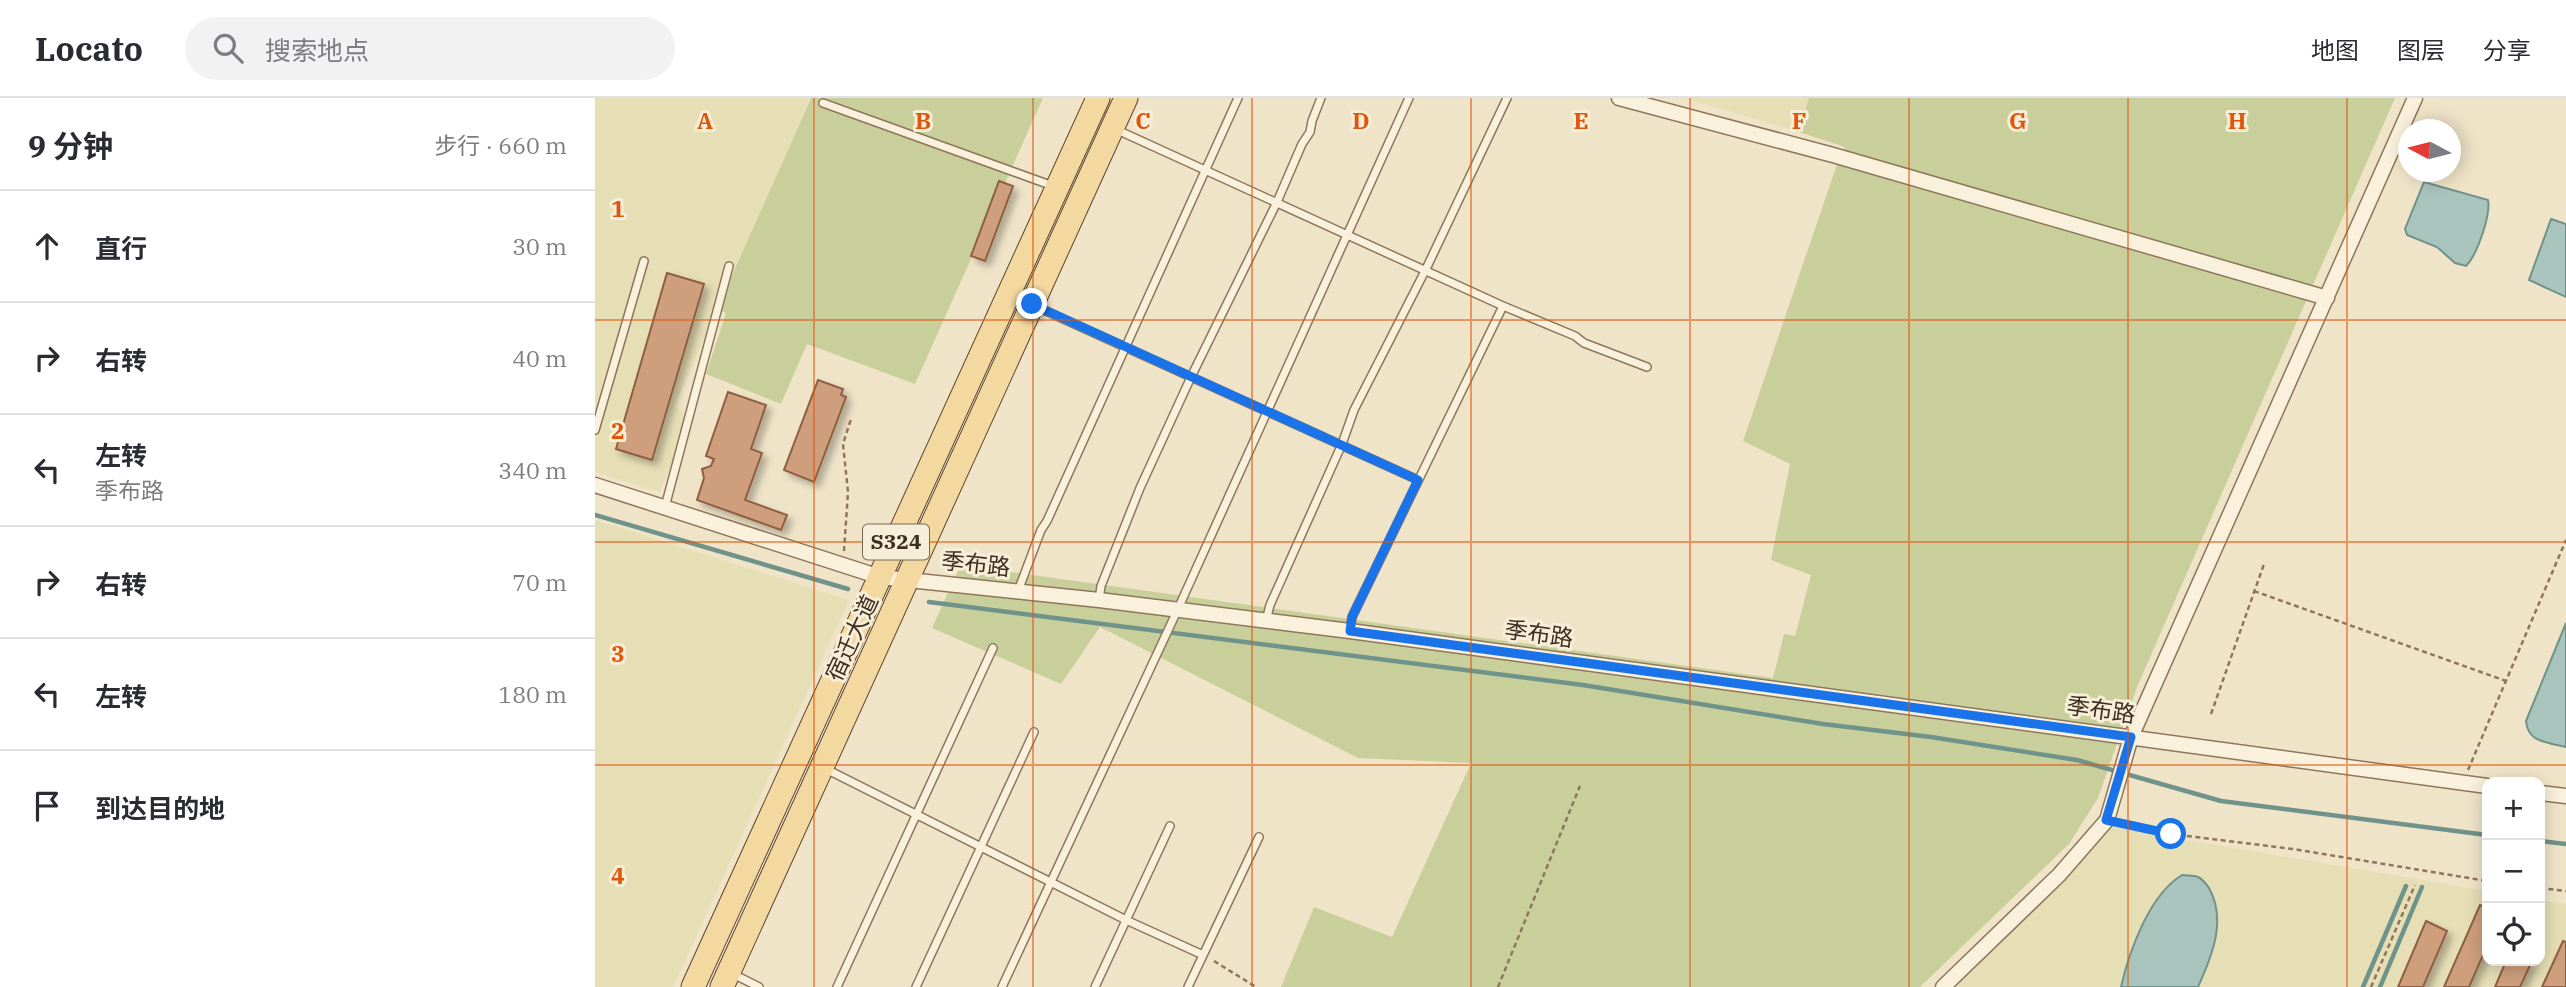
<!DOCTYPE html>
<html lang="zh">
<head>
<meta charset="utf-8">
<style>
  :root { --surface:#fff; --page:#f2f2f3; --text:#2b2b33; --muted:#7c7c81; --line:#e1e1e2 }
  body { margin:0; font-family:"IBM Plex Serif","Noto Sans SC",serif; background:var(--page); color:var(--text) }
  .controls { position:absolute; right:21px; bottom:21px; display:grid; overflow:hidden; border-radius:14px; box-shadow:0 4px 18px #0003 }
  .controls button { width:63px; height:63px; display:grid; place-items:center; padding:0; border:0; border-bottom:2px solid var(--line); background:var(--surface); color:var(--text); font:35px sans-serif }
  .compass { position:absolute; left:1803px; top:21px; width:63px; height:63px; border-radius:50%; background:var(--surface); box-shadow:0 4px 18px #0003; rotate:277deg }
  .stop { position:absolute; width:21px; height:21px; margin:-16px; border:5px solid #1a73e8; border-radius:50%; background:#fff }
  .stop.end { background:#1a73e8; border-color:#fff; box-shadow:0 2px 7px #0008 }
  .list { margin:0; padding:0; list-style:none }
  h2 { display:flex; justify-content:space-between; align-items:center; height:91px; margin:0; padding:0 28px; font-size:30px }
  h2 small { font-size:23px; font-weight:400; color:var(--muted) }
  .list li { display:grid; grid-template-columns:46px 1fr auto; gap:21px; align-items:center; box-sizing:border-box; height:112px; padding:0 28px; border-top:2px solid var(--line) }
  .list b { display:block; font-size:26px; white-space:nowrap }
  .list p { margin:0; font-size:23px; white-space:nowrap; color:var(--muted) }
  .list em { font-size:23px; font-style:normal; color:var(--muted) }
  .icon { flex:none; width:38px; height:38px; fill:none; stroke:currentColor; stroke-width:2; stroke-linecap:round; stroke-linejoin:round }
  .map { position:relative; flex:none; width:1971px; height:889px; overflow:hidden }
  header { display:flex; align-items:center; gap:42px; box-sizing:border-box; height:98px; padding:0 35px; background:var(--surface); border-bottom:2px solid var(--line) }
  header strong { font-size:33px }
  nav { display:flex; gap:38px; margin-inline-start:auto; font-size:24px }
  .search { width:490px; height:63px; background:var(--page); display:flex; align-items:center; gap:18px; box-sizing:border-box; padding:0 24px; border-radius:38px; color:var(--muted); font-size:26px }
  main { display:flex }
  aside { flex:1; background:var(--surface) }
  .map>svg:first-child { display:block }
  .farmland { fill:#e6deb5 }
  .green { fill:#c9cf9b }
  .water { fill:#a9c4bc; stroke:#6f938a; stroke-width:2 }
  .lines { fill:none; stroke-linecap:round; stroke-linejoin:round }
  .stream { stroke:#6f938a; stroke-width:4.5 }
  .building { fill:#cf9f7d; stroke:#8d5f41; stroke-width:2; filter:url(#shadow) }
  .service-casing { stroke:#8d765c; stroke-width:10 }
  .minor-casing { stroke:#8d765c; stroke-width:17 }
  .primary-casing { stroke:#5b4430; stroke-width:25 }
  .path { stroke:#8d765c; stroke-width:2.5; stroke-dasharray:5 3.5; stroke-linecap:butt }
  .service { stroke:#faf1dc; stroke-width:7 }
  .minor { stroke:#faf1dc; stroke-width:14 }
  .primary { stroke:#f3d9a0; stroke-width:23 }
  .route { stroke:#1a73e8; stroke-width:9 }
  .grid { fill:none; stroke:#df570d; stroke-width:2; stroke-opacity:0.55 }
  .labels { text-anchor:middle; stroke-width:6; stroke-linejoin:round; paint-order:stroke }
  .shield { fill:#f7eed8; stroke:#756857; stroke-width:2 }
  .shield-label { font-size:21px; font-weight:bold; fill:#3d2e20 }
  .street-label { font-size:23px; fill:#3d2e20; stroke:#f7eed8 }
  .grid-label { font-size:23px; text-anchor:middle; font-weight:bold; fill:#df570d; stroke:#f7eed8; stroke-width:6; stroke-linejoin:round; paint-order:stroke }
</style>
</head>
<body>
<header>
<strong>Locato</strong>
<div class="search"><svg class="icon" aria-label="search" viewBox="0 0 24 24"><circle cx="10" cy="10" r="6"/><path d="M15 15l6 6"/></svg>搜索地点</div>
<nav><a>地图</a><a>图层</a><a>分享</a></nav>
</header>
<main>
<aside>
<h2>9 分钟<small>步行 · 660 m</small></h2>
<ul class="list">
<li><svg class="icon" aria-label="ahead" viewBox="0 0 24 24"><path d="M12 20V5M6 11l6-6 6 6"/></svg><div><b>直行</b></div><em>30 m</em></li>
<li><svg class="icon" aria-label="right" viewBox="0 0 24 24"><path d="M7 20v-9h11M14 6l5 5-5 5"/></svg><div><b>右转</b></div><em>40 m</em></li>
<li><svg class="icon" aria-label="left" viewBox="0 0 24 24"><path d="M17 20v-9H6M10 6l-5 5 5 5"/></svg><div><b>左转</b><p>季布路</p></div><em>340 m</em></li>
<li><svg class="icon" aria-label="right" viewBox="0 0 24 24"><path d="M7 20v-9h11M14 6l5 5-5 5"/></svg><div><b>右转</b></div><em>70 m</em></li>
<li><svg class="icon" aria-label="left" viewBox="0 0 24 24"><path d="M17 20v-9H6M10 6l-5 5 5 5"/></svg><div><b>左转</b></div><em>180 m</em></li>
<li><svg class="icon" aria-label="arrive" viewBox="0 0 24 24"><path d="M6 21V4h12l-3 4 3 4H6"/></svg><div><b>到达目的地</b></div></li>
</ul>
</aside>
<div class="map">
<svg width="1971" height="889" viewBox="0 0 1971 889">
  <defs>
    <filter id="shadow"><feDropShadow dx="5" dy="5" stdDeviation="3.5" flood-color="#0004"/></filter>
  </defs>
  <rect width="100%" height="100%" fill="#f0e4c8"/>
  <!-- farmland -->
  <path class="farmland" d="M0,0H215L79,309L99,319L64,394L0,374Z
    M1090,0H1214L1204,34Z
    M0,422L254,502L78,889H0Z
    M1515,729L1892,793V863H1945V802L1971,806V889H1352Z"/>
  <!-- green -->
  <path class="green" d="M216,0H448L320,286L212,246L186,306L111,276L131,215L122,211Z
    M1214,0H1800L1542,589L1503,700L1474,746L1325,889H686L719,809L797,839L876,665L763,660L505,529L466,586L337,530L366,467L1178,580L1189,536L1200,538L1216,477L1176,462L1195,366L1148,343L1242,66L1250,49L1204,34Z"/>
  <!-- water -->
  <path class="water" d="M1829,84L1893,102C1896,117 1882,157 1871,168L1860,165L1842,149L1812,137L1810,131Z
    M1956,121L1971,126V199L1934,182Z
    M1971,525V649C1952,644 1933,645 1931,623Z
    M1587,777C1591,778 1598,777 1603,779C1608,781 1611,786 1614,790C1632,822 1617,858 1603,889H1526C1534,854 1554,797 1587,777Z"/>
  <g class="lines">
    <!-- stream -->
    <path class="stream" d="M0,417L253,491
      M334,504L988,587L1228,626L1336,639L1482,662L1626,703L1892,737
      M1945,743L1971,746
      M1768,889L1811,788
      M1785,889L1827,789"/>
  </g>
  <!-- building -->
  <path class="building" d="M404,83L418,88L390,163L376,158Z
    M72,175L109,186L57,362L21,351Z
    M223,282L248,291L246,297L251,299L219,384L189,372Z
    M133,294L171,307L156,351L167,355L150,402L192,417L186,432L102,402L109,380L107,371L116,368L119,361L111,358Z
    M1885,807L1892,810V848L1874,889H1849Z
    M1831,823L1852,833L1828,889H1803Z
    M1968,843L1971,844V889H1947Z
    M1911,863H1937L1925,889H1900Z"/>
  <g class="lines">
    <defs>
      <path id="service" d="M228,5L458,88
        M520,31L908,208L980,238L989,245L1052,269
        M442,209L823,382
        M0,332L49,163
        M70,409L134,168
        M423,493L446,432L452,423L643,0
        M504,502L506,488L545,390L596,279L682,104L707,46L715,34L717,23L726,0
        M671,523L675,507L747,346L759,312L831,171L912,0
        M755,533L757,519L908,208
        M229,670L531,822L608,857
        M136,875L164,889
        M242,889L398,550
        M321,889L439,634
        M407,889L582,513L814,0
        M500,889L575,728
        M593,889L664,739"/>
      <path id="minor" d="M1024,0L1238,57L1732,200
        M0,387L285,479L504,502L755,533L1892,688
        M1945,695L1971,698
        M1348,889L1464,777L1512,722L1536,639L1820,0"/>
      <path id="primary" d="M98,889L503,0
        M127,889L531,0"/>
    </defs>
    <!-- service casing -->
    <use href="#service" class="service-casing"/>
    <!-- minor casing -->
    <use href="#minor" class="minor-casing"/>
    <!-- primary casing -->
    <use href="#primary" class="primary-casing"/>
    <!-- path -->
    <path class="path" d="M249,453L253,394L248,346L256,321
      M1659,493L1911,583
      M1616,616L1669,466
      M1873,672L1971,442
      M1525,726L1576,736L1698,751L1892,783
      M1945,790L1971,793
      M619,863L661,889
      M903,889L985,688
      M1776,889L1820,787"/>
    <!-- service -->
    <use href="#service" class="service"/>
    <!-- minor -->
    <use href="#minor" class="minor"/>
    <!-- primary -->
    <use href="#primary" class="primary"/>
  </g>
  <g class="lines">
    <!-- route -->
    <path class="route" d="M437,206L823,382L757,519L755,533L1536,639L1511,722L1576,736"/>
  </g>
  <!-- grid -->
  <path class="grid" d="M219,0V889M438,0V889M657,0V889M876,0V889M1095,0V889M1314,0V889M1533,0V889M1752,0V889M0,222H1971M0,444H1971M0,667H1971"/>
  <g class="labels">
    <!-- shield labels -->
    <rect class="shield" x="268" y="426.5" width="66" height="35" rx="5"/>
    <g class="shield-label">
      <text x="301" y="451">S324</text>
    </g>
    <!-- street labels -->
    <g class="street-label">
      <text transform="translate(381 466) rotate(6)" y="8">季布路</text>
      <text transform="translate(944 536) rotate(8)" y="8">季布路</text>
      <text transform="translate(257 540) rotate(-65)" y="8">宿迁大道</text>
      <text transform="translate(1506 612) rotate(8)" y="8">季布路</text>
    </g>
  </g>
  <g class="grid-label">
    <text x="110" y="31">A</text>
    <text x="328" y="31">B</text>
    <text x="548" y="31">C</text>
    <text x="766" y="31">D</text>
    <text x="986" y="31">E</text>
    <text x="1204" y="31">F</text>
    <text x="1423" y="31">G</text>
    <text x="1642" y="31">H</text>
    <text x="23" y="119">1</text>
    <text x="23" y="341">2</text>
    <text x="23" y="564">3</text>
    <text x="23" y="786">4</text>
  </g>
</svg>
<div class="controls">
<button>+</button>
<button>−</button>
<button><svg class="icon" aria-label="locate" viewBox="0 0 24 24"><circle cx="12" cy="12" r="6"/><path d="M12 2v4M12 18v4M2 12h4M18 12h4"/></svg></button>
</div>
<svg class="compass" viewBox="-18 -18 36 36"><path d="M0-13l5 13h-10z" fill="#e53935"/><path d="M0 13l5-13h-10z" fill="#7c7c81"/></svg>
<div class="stop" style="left:1576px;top:736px"></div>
<div class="stop end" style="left:437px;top:206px"></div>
</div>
</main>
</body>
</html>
